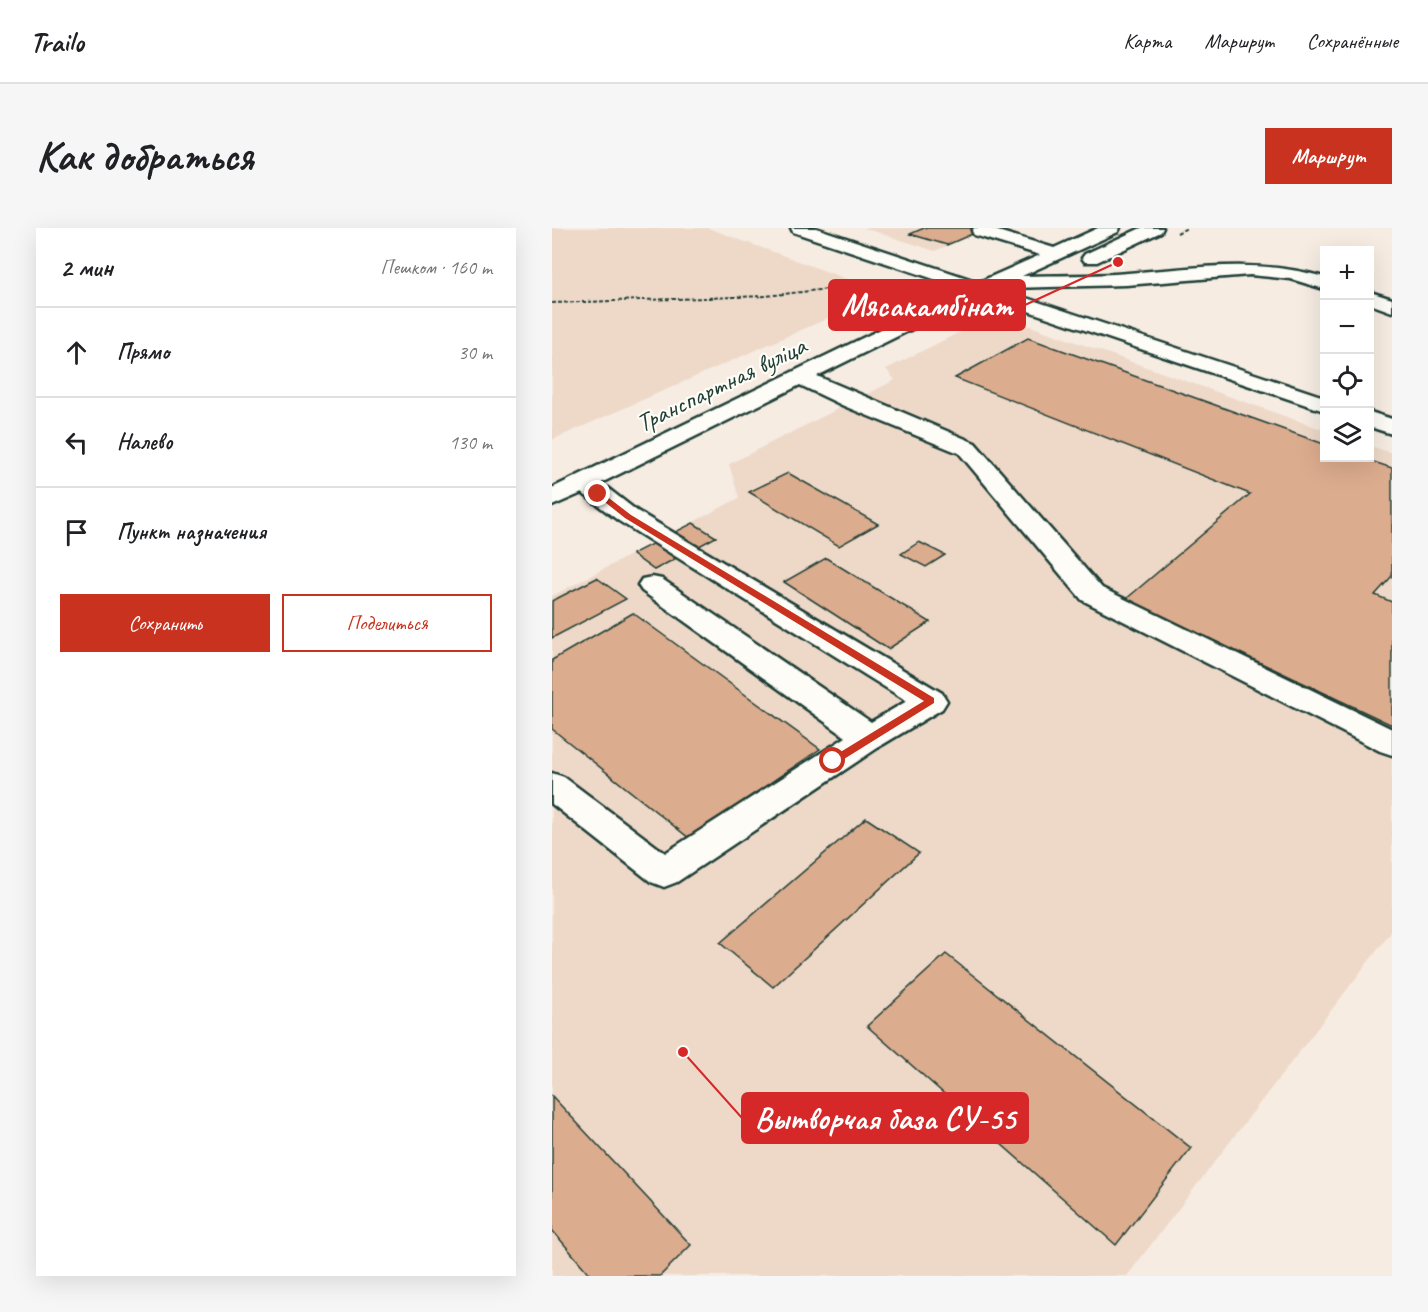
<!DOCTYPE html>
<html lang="ru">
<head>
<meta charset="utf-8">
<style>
  :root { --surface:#fff; --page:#f6f6f6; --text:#202124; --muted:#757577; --line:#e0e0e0; --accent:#c8321e }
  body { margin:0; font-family:Caveat,sans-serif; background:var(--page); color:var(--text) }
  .controls { position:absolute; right:18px; top:18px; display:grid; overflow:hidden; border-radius:0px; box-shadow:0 6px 24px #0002 }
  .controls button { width:54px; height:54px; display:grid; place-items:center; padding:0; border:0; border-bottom:2px solid var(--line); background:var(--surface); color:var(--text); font:30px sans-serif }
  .stop { position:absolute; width:18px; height:18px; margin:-14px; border:4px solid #c8321e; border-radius:50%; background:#fff }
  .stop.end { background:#c8321e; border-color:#fff; box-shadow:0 2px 6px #0008 }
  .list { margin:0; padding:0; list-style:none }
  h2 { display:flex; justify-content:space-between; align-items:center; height:78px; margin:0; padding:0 24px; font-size:26px }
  h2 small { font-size:20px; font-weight:400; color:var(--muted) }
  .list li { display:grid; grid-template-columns:39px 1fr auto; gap:18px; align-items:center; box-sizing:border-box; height:90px; padding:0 24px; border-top:2px solid var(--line) }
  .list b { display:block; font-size:22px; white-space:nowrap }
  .list em { font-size:20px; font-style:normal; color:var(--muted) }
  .actions { display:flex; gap:12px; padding:18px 24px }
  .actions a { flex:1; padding:14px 0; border:2px solid var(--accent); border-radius:0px; text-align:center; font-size:21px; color:var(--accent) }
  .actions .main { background:var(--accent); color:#fff }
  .icon { flex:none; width:33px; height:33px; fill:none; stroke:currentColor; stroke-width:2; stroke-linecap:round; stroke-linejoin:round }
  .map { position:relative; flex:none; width:840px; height:1048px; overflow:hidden; border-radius:0px }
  header { display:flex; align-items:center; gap:36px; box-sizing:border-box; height:84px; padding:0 30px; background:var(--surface); border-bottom:2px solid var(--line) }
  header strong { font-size:28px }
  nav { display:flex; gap:33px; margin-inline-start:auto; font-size:21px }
  .intro { display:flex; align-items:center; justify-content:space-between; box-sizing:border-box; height:144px; padding:0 36px }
  h1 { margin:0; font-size:42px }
  .button { padding:15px 27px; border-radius:0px; background:var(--accent); color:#fff; font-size:21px; font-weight:700 }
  main { display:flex; gap:36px; padding:0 36px }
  aside { flex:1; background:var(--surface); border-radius:0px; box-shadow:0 6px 24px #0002 }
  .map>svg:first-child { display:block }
  .built { fill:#eed9c9 }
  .building { fill:#dcac8e; stroke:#1f3d34; stroke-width:1.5 }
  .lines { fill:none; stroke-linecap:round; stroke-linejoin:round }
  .minor-casing { stroke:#1f3d34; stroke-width:5 }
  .path { stroke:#1f3d34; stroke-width:2; stroke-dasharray:4 2; stroke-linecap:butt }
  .minor { fill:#fdfcf7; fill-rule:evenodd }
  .route { fill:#c8321e }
  .labels { text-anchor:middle; stroke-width:4.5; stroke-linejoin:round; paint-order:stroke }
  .far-street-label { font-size:26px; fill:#1f3d34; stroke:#fdfcf7 }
  .leader { fill:none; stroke:#d62828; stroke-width:2 }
  .callout-dot { fill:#d62828; stroke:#fdfcf7; stroke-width:2 }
  .callout { fill:#d62828; stroke:#d62828; stroke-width:2 }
  .callout-label { font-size:32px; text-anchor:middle; font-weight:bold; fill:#fff }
</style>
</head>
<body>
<header>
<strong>Trailo</strong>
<nav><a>Карта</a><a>Маршрут</a><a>Сохранённые</a></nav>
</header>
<div class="intro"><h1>Как добраться</h1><a class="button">Маршрут</a></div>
<main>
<aside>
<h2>2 мин<small>Пешком · 160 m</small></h2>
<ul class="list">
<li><svg class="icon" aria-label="ahead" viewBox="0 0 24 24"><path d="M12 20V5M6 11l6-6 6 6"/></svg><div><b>Прямо</b></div><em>30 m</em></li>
<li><svg class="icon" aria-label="left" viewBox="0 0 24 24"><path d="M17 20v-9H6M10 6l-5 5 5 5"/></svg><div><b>Налево</b></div><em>130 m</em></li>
<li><svg class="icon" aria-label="arrive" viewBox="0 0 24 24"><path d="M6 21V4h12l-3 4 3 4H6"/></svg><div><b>Пункт назначения</b></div></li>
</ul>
<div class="actions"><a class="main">Сохранить</a><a>Поделиться</a></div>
</aside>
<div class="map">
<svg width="840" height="1048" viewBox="0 0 840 1048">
  <rect width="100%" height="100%" fill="#f6ece2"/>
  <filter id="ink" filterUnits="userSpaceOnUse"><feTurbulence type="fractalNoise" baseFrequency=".0167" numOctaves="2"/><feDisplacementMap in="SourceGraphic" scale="12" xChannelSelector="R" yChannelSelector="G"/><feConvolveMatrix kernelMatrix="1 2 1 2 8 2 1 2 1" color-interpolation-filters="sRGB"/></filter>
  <g filter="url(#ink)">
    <!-- built -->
    <path class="built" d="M0,0H156L333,65L0,212Z
      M312,0H437L383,23Z
      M444,86L772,202V230H818V218L840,225V703L575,1048H0V368L187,270L177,236L343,152L334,141Z"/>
    <!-- building -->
    <path class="building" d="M372,0H434L395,17L358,6Z
      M476,110L772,216V230H810L840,240V348L823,367L840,374V497L574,371L698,266L403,150Z
      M236,245L326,296L287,318L197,264Z
      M141,295L164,309L102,342L80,326Z
      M367,314L393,327L374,339L349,326Z
      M274,330L378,394L336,421L232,354Z
      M45,350L74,371L0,410V373Z
      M81,385L268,521L137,610L0,501V432Z
      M314,590L367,625L221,759L168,715Z
      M394,726L639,920L564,1017L315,798Z
      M0,868L139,1017L108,1048H39L0,1002Z"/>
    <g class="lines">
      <defs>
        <path id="minor" d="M239,0H264L427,54L488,27L422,7L420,3L422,0H436L502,20L546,0H568L566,4L470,48C505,47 541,48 576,45C645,40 705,30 772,49V61L739,51L698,47L574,57L458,60L451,57L444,60L772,169V183L429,67L265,148L423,215L550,360L840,501V527L828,523L530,372L407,225L292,178L248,157L49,255L85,283L390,465L395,473L390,481L330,517L125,654L112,659L99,654L0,576V545L12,549L113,625L294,509L90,363L86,357L90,351L100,349L110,351L319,494L355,473L67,293L30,265L0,278V260L412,61L241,4Z
          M589,0H611L609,4L545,34H533L530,30L533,26Z
          M818,64L840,71V84L818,76Z
          M818,184L840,191V206L818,199Z"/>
      </defs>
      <!-- minor casing -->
      <use href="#minor" class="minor-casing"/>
      <!-- path -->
      <path class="path" d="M625,5L635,0
        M0,75L214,68L337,54"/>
      <!-- minor -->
      <use href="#minor" class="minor"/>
    </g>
  </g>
  <!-- route -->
  <path class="route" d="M44,264H49L79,287L382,470V475L284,536H277V531L372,473L73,290L44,267Z"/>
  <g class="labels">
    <!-- far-street labels -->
    <g class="far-street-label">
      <text transform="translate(169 156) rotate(-26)" y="9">Транспартная вуліца</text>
    </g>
  </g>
  <!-- callouts -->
  <path class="leader" d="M566 34L473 77M131 824L190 890"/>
  <g class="callout-dot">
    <circle cx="566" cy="34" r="6"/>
    <circle cx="131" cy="824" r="6"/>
  </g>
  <g class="callout">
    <rect x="277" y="52" width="196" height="50" rx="6"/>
    <rect x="190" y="865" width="286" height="50" rx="6"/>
  </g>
  <g class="callout-label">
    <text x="375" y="88">Мясакамбінат</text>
    <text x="333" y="901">Вытворчая база СУ-55</text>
  </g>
</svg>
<div class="controls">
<button>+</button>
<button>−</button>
<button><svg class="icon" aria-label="locate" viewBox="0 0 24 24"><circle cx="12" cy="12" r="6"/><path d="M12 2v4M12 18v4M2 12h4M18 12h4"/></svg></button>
<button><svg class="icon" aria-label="layers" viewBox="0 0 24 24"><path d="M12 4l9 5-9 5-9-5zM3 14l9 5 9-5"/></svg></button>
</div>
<div class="stop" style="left:281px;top:533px"></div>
<div class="stop end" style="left:46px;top:266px"></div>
</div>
</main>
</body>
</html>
